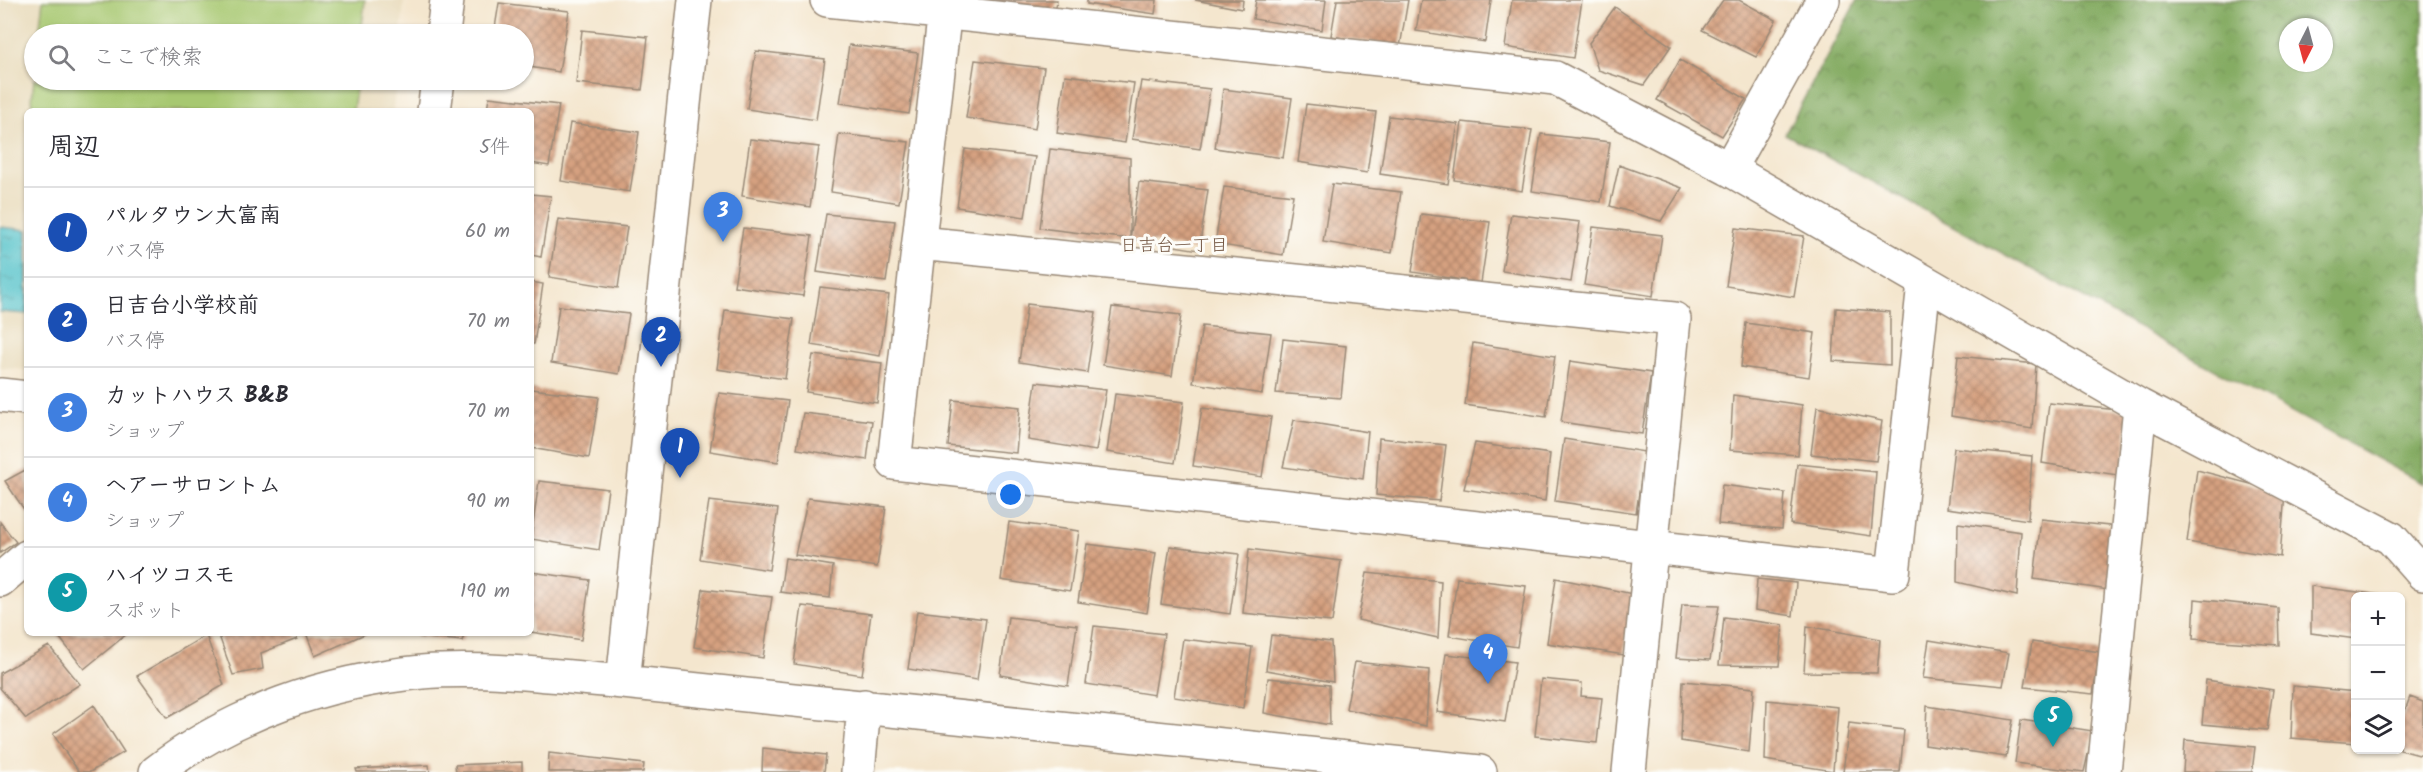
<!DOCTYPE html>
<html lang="ja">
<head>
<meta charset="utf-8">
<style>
  :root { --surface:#fff; --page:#f2f2f3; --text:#2b2b33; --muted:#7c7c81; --line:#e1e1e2; --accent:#111827 }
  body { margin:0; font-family:Kalam,"Klee One",sans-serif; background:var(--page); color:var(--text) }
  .controls { position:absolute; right:18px; bottom:18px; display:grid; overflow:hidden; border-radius:9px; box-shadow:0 2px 4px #0004 }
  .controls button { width:54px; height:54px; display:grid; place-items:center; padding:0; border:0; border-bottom:2px solid var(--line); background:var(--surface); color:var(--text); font:30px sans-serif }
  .compass { position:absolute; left:2279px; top:18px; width:54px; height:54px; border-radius:50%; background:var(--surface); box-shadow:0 2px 4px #0004; rotate:186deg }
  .you { position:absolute; left:1011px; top:495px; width:21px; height:21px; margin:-15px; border:4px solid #fff; border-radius:50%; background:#1a73e8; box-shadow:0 0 0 9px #1a73e833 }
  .badge { display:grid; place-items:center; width:39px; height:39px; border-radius:50%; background:var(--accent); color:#fff; font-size:20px; font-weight:700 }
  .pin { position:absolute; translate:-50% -50px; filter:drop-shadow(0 2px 3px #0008) }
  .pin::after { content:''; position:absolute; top:32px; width:21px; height:18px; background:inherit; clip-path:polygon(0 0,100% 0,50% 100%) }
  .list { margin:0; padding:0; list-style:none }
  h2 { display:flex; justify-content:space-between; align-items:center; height:78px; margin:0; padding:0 24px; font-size:26px }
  h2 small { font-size:20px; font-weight:400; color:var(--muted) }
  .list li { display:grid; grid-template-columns:39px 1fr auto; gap:18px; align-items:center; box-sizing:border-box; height:90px; padding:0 24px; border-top:2px solid var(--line) }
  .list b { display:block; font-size:22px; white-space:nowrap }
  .list p { margin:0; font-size:20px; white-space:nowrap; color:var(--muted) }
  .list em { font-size:20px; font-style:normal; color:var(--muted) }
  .icon { flex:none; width:33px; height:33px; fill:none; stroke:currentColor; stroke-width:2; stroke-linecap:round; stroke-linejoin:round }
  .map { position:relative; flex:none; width:2423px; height:772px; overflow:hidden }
  .search { position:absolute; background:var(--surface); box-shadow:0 2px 4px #0004; left:24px; top:24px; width:510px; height:66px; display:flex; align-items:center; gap:15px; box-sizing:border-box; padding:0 21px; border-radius:33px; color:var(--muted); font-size:22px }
  .panel { position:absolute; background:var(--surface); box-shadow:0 2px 4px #0004; left:24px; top:108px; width:510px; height:528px; border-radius:9px }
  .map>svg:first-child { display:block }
  .built { fill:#e8daba }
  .green { fill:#a7c871; stroke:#717948; stroke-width:1.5 }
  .forest { fill:url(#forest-crowns); stroke:#606b40; stroke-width:1.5; fill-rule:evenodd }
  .water { fill:url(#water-ripples); stroke:#487674; stroke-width:1.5 }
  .building { fill:url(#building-cross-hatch) }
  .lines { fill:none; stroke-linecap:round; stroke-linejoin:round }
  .minor-casing { stroke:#988876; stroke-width:36 }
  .minor { stroke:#fff; stroke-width:33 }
  .labels { text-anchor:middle; stroke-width:6; stroke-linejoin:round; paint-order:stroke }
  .neighbourhood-label { font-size:18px; fill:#715440; stroke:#fdfcf7 }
</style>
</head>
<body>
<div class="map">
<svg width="2423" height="772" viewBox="0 0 2423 772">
  <defs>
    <pattern id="forest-crowns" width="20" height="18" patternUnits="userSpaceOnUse" patternTransform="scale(1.5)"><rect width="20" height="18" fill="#85ac63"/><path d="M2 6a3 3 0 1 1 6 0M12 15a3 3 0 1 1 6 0" fill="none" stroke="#6e8c51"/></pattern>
    <pattern id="water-ripples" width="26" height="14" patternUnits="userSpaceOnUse" patternTransform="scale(1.5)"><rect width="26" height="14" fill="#56c3cb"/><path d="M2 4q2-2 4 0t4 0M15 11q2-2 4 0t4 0" fill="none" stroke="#489fa4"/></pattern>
    <pattern id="building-cross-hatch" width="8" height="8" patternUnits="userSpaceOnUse" patternTransform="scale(1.5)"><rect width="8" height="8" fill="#d6a180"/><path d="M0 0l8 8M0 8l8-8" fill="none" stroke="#af8368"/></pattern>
  </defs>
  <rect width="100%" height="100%" fill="#fdfcf7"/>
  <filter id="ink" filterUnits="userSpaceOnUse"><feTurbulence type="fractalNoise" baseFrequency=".0167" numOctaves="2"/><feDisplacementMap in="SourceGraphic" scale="12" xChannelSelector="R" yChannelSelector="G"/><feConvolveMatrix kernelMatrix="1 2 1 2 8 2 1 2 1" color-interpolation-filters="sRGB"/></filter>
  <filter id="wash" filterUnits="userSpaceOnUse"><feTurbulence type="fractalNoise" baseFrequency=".008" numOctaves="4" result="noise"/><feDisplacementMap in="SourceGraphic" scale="24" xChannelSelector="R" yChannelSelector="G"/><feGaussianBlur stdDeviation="1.35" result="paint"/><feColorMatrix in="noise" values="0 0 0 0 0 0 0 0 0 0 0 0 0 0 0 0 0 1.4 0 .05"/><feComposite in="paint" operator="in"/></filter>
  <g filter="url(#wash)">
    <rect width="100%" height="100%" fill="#f4e6ce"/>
    <!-- built -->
    <path class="built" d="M0,0H404L401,34H34V80H396L393,111H27V370L0,368Z"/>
    <!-- green -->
    <path class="green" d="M43,0H365L361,34H39Z
      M34,79V80H357L353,111H31Z"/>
    <!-- forest -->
    <path class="forest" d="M1857,0H2423V484L1785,134ZM2288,27H2324V63H2288Z"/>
    <!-- water -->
    <path class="water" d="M0,227L27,230V314L0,312Z"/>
    <g id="blocks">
      <!-- building -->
      <path class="building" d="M987,0H1057L1055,15L986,4Z
        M1087,0H1157L1155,14L1087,4Z
        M1195,0H1243L1242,9Z
        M1256,0H1326L1322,30L1253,19Z
        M1337,0H1408L1400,47L1331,36Z
        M1421,0H1491L1485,42L1416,31Z
        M1512,0H1582L1573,58L1505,47Z
        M1723,0H1739L1776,20L1756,57L1702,30Z
        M499,3L569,11L559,72L524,66V34H494Z
        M1615,7L1671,46L1644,85L1598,70L1589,43Z
        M582,30L648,37L642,90L576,83Z
        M849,45L918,53L909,114L840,103Z
        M756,51L825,59L816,120L747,109Z
        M975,60L1044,68L1035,129L966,118Z
        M1680,60L1746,99L1722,136L1657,100Z
        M1065,75L1134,83L1125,143L1057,133Z
        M1141,81L1210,89L1200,149L1132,139Z
        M1223,89L1292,98L1283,158L1215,148Z
        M489,97L559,105L549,166L531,163V111H487Z
        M1306,104L1376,112L1367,173L1298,162Z
        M1389,116L1458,124L1448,184L1380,174Z
        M1462,122L1532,130L1522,191L1454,180Z
        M570,123L639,132L630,192L561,181Z
        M839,134L909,142L899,203L831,192Z
        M1541,134L1610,142L1601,202L1532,191Z
        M750,139L819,147L810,207L742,196Z
        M965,149L1035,157L1025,217L957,207Z
        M1050,149L1130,158V239L1040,228Z
        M1619,165L1682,188L1661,221L1610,206Z
        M1139,182L1208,190L1199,250L1130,239Z
        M1332,184L1401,192L1392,253L1323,242Z
        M1224,187L1293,195L1283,255L1215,244Z
        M531,194L551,196L541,257L531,255Z
        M826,214L895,221L886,282L817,272Z
        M1421,214L1490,222L1481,283L1412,272Z
        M1511,214L1580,222L1571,282L1502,271Z
        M558,219L627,227L618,288L549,277Z
        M1593,227L1662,235L1653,296L1584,285Z
        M743,228L812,236L803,296L734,286Z
        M1735,228L1804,236L1794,297L1726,286Z
        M531,282L543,284L534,344H531Z
        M820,287L889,295L880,356L811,345Z
        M1027,304L1096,312L1087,373L1019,362Z
        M559,306L629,314L619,374L551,363Z
        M1112,307L1181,315L1172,376L1103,365Z
        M1836,308L1890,312V365L1833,361Z
        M725,310L794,319L785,379L717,369Z
        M1746,323L1815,333L1809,377L1741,367Z
        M1202,326L1271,333L1262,394L1193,383Z
        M1283,339L1346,346L1341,398L1276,393Z
        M1473,343L1555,356L1546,417L1465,405Z
        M813,355L882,363L877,403L806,392Z
        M1958,356L2036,364L2032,429L1951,416Z
        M1570,361L1651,373L1642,434L1561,422Z
        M1036,382L1106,390L1096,451L1028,440Z
        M531,389L599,397L589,458L531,448Z
        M719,393L788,401L778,462L710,451Z
        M1115,394L1184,402L1175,463L1107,452Z
        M1733,395L1802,405L1798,455L1730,450Z
        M953,400L1020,407L1016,453L948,446Z
        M2049,403L2128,411L2123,476L2042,463Z
        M1817,407L1882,421L1876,461L1811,454Z
        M1202,408L1271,417L1262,477L1193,466Z
        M803,413L872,421L867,460L797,449Z
        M1294,420L1368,432L1363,479L1283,467Z
        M1379,438L1446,445L1439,501L1376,495Z
        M1564,439L1645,452L1636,513L1555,501Z
        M1475,443L1550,454L1545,501L1464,489Z
        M1954,448L2032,456L2028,520L1947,508Z
        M1797,464L1876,472L1871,536L1790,524Z
        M27,469V514L5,481Z
        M2197,470L2285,493L2280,557L2187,542Z
        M539,481L608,489L599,550L531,539Z
        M1722,485L1785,493L1782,529L1718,524Z
        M808,498L886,507L877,567L795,555Z
        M709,501L778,509L769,570L700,559Z
        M2041,519L2119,527L2115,591L2034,579Z
        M0,522L16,542L0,553Z
        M1009,522L1079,531L1070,591L1001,580Z
        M1958,523L2021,532L2017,596L1957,582Z
        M1087,544L1156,553L1147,613L1078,602Z
        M1170,546L1239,554L1230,614L1161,604Z
        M1249,549L1341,561L1332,622L1243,613Z
        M785,558L833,566L830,598L780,592Z
        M531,572L590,580L581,640L531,632Z
        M1367,573L1441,581L1438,638L1358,620Z
        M1457,578L1526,586L1517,647L1449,636Z
        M1556,578L1633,594L1624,655L1547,643Z
        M1757,579L1796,583L1793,616L1755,610Z
        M2311,586L2381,595V596H2356V639L2311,633Z
        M703,589L772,597L763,658L694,647Z
        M2195,599L2278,608L2279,645L2193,639Z
        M1682,605L1719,606L1710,660L1676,658Z
        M802,606L871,614L862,675L794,664Z
        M917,611L986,619L977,680L908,669Z
        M1008,617L1077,625L1068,686L1000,675Z
        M1724,617L1783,625L1779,666L1719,665Z
        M1094,626L1164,634L1154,695L1086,684Z
        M1807,626L1880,639L1877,673L1804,672Z
        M56,633H128L84,669Z
        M218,633H295L297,639L261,653L263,669L233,675Z
        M306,633H367L315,656Z
        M417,633H465L462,641L416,636Z
        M206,635L224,685L167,718L137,676Z
        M1271,635L1331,642L1333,682L1266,670Z
        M1183,639L1252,647L1243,708L1174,697Z
        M1929,640L2009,653L2003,686L1923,678Z
        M2032,642L2100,652L2093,694L2025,687Z
        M49,646L80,684L26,719L0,688V673Z
        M1446,654L1515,662L1505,722L1437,712Z
        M1355,662L1429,670L1426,726L1346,709Z
        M1268,678L1329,685L1330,725L1264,713Z
        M1541,679L1582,683L1581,696L1602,698L1597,743L1535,736Z
        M2206,680L2273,690L2267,730L2202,724Z
        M1683,681L1754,688L1749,752L1681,741Z
        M2293,686L2356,692V743L2291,738Z
        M2410,697L2423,702V756L2400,750V724Z
        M1767,700L1838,707L1833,771L1765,760Z
        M94,705L124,752L90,772H79L53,734Z
        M1927,706L2013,720L2006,757L1925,745Z
        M2021,720L2093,731L2084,772L2015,763Z
        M1849,723L1904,730L1900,772H1843Z
        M2185,740L2255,747L2252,772H2183Z
        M763,748L826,755L824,772H762Z
        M549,753L644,764L643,772H548Z
        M522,762V772H456L455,765Z
        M429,765L430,772H357L356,769Z"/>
    </g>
  </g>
  <g filter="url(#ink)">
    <use href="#blocks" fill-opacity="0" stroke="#988876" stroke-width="1.5"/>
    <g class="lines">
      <defs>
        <path id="minor" d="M827,0L1555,78L1729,169L2140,406L2391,538L2423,574
          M946,0L894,463L1893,574L1924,283
          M443,34L447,0
          M434,111L438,80
          M1729,169L1823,0
          M919,243L1674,319L1629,772
          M0,395L27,398
          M0,580L27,557
          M623,682L695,0
          M156,772C232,713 327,681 422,672C487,667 559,676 623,682L1480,772
          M858,772L864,706
          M2104,772L2140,406"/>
      </defs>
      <!-- minor casing -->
      <use href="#minor" class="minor-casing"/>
      <!-- minor -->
      <use href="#minor" class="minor"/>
    </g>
  </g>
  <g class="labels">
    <!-- neighbourhood labels -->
    <g class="neighbourhood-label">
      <text x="1174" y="251">日吉台一丁目</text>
    </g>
  </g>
</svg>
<div class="controls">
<button>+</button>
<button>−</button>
<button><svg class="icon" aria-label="layers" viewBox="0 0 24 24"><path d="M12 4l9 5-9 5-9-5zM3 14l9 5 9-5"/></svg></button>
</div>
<svg class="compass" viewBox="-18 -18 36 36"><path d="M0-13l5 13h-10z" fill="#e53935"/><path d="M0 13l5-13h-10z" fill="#7c7c81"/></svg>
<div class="you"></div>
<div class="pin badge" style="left:680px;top:478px;background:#1a4fb4">1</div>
<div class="pin badge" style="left:661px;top:367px;background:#1a4fb4">2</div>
<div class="pin badge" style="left:723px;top:242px;background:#3f7fe0">3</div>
<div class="pin badge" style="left:1488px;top:684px;background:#3f7fe0">4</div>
<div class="pin badge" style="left:2053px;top:747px;background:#0f9aa8">5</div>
<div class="search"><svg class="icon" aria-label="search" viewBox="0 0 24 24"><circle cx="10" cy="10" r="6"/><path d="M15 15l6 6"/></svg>ここで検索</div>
<section class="panel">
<h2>周辺<small>5件</small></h2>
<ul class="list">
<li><span class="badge" style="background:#1a4fb4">1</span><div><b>パルタウン大富南</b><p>バス停</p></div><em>60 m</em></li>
<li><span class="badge" style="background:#1a4fb4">2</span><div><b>日吉台小学校前</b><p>バス停</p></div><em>70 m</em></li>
<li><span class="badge" style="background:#3f7fe0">3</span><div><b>カットハウス B&amp;B</b><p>ショップ</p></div><em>70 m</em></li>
<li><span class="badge" style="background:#3f7fe0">4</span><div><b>ヘアーサロントム</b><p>ショップ</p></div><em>90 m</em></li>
<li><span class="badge" style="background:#0f9aa8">5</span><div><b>ハイツコスモ</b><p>スポット</p></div><em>190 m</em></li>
</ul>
</section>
</div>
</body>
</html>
